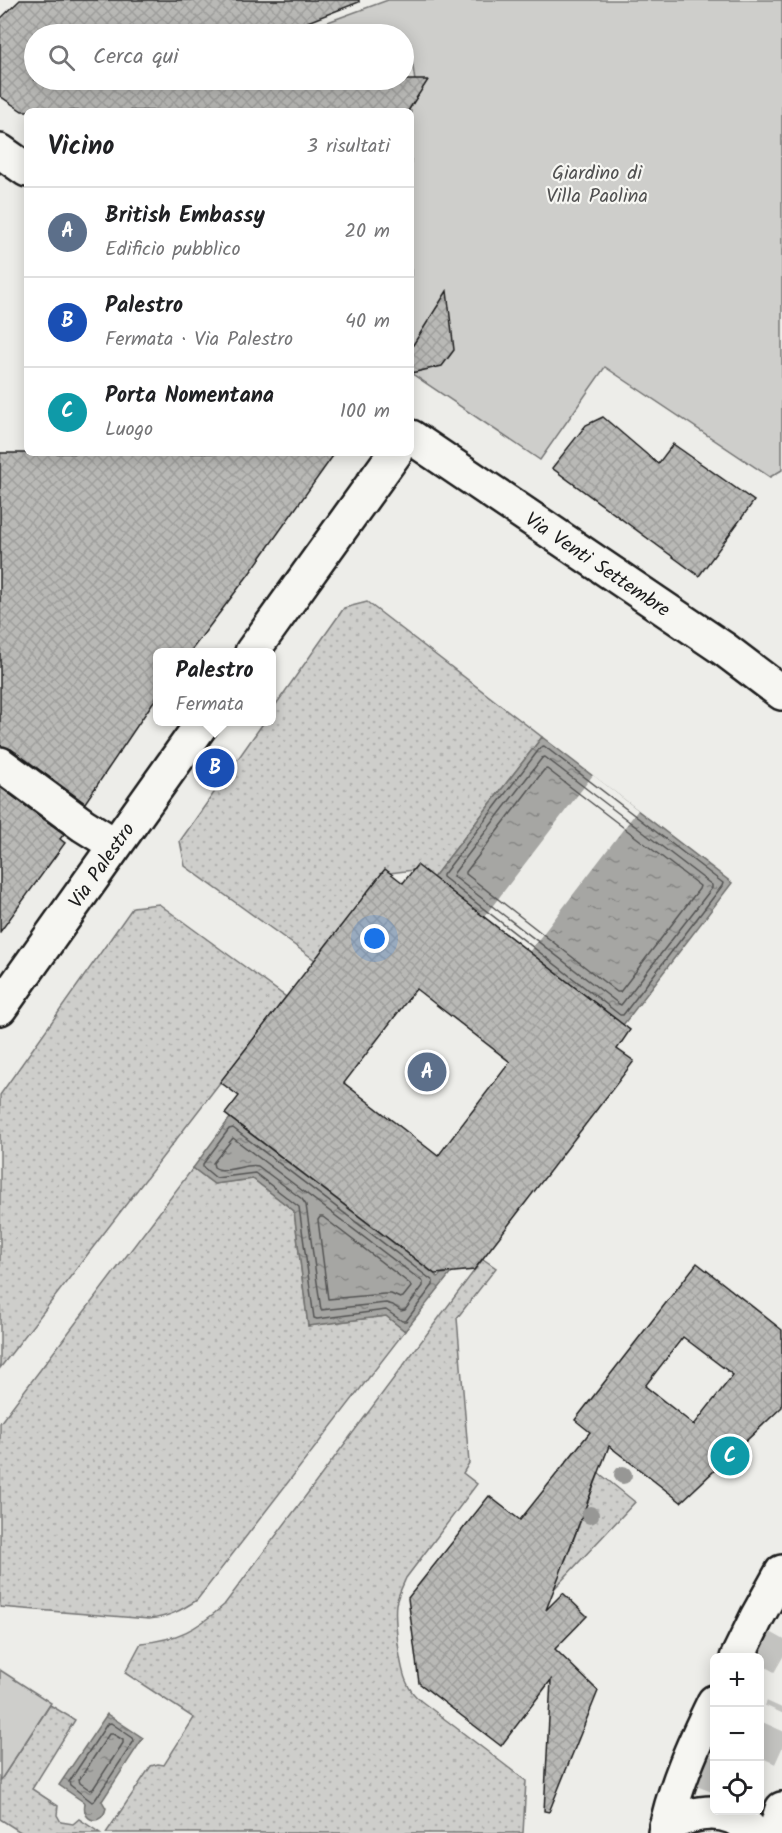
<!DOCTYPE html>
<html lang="it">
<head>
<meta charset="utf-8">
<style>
  :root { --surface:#fff; --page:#f2f2f2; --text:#202124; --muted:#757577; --line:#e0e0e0; --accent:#d93025 }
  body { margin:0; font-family:Kalam,sans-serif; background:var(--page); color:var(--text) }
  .controls { position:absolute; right:18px; bottom:18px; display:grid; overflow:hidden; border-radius:9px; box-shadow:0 3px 15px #0003 }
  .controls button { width:54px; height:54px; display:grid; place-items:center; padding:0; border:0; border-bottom:2px solid var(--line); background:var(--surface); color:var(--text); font:30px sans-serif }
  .you { position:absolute; left:375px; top:939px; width:21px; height:21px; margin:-15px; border:4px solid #fff; border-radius:50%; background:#1a73e8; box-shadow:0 0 0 9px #1a73e833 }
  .badge { display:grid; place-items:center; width:39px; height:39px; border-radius:50%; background:var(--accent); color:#fff; font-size:20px; font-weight:700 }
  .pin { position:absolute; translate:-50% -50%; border:3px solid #fff; box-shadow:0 2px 6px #0006 }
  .popup { position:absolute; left:153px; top:648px; width:123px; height:78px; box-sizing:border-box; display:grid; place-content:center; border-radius:9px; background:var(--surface); filter:drop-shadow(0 2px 4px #0005); font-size:20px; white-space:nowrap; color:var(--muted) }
  .popup b { font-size:22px; color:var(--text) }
  .popup::after { content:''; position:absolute; left:50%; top:100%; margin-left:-12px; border:12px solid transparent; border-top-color:var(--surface) }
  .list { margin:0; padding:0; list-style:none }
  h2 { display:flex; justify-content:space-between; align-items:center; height:78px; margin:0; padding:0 24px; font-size:26px }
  h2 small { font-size:20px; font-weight:400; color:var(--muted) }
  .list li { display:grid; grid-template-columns:39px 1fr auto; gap:18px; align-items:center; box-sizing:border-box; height:90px; padding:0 24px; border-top:2px solid var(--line) }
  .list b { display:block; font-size:22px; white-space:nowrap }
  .list p { margin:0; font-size:20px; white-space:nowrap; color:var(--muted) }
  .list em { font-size:20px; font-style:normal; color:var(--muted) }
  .icon { flex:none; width:33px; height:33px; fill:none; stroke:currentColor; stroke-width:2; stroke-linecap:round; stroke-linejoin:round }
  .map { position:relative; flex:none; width:782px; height:1833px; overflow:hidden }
  .search { position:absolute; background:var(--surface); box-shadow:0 3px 15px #0003; left:24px; top:24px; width:390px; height:66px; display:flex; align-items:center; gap:15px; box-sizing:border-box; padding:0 21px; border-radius:33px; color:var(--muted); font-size:22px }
  .panel { position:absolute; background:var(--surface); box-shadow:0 3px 15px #0003; left:24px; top:108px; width:390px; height:348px; border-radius:9px }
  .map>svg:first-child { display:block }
  .grass { fill:url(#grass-dots); stroke:#757574; stroke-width:1.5 }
  .garden { fill:#cececb; stroke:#757574; stroke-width:1.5 }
  .water { fill:url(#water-ripples); stroke:#6f6f6d; stroke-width:1.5 }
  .pier { fill:#edede9 }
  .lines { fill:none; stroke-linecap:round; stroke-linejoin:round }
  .shore { stroke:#535352; stroke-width:1.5 }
  .building { fill:url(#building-cross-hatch); stroke:#1c1c1c; stroke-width:1.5; fill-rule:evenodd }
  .primary-tunnel { stroke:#c3c3c0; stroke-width:33; stroke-dasharray:33 16; stroke-linecap:butt }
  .minor-casing { stroke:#1c1c1c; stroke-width:38 }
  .tertiary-casing { stroke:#1c1c1c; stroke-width:38 }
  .secondary-casing { stroke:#1c1c1c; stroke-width:38 }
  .minor { stroke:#f6f6f2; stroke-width:33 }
  .tertiary { stroke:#f6f6f2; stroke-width:33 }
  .secondary { stroke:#f6f6f2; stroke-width:33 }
  .tree { fill:#979795 }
  .labels { text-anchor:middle; stroke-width:4.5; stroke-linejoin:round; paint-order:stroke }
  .park-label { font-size:20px; fill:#515151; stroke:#f6f6f2 }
  .street-label { font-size:20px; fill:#1c1c1c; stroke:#f6f6f2 }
</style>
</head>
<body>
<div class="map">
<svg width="782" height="1833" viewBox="0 0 782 1833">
  <defs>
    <pattern id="grass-dots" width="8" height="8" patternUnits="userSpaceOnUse" patternTransform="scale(1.5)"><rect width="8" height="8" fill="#cececb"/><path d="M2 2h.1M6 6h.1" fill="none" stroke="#b0b0ae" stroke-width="1.8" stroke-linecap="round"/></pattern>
    <pattern id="water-ripples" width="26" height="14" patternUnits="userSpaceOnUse" patternTransform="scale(1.5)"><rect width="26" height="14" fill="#a6a6a3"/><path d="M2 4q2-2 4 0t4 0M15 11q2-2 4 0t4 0" fill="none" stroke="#868684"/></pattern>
    <pattern id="building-cross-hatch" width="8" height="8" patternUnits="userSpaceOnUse" patternTransform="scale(1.5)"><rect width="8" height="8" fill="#b9b9b6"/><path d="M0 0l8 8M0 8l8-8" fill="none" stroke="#9e9e9c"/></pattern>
  </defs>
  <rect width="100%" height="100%" fill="#edede9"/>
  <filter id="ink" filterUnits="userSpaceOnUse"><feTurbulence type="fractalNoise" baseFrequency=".0167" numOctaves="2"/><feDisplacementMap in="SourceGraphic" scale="12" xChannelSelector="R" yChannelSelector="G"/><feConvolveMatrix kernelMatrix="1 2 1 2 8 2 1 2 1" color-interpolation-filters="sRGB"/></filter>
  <g filter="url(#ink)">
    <!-- grass -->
    <path class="grass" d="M367,602L542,737L433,878L417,865L413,870L390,873L385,870L315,960L185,866L180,841L264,722H272V710L344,608Z
      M159,904L286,997L0,1368V1095L133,907Z
      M193,1168L214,1184L253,1179L294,1211L308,1326L386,1316L405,1331L197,1600C180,1611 169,1617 149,1619L0,1607V1423Z
      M483,1259L496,1268L457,1318L469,1463L463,1473L477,1484L406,1578C402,1587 398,1595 396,1604C394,1620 400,1669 407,1683C410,1691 415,1696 421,1701L526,1781L523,1833H106L151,1766L158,1764L164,1765L194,1718L125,1673L141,1643C177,1640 197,1629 224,1605Z
      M599,1473L635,1502L525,1620L523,1617L566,1559Z
      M50,1705L75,1720L32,1789L58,1806L57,1815L61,1822L73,1824L79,1819L100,1833H22L0,1819V1781Z"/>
    <!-- garden -->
    <path class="garden" d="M388,0H782V470L770,477L605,367L540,460L411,373V111H408L417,96L412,60L404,54V34H295Z
      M0,1670L51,1703L0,1781Z"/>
    <!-- water -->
    <path class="water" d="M542,737L732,883L623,1025L433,878Z
      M230,1118L438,1277L441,1274L451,1273L405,1331L386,1316L308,1326L294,1211L253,1179L214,1184L193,1168Z
      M107,1714L143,1738L102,1801L106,1808C102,1827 81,1822 85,1803L59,1785Z"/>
    <!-- pier -->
    <path class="pier" d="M593,775L638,810L529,952L484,917Z"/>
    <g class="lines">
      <!-- shore -->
      <path class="shore" d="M544,746L723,883L722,886L623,1015H620L443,877V875L541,747Z
        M545,757L712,885V888L621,1005L619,1004L453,876L454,873L542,758Z
        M547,769L700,886L699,889L620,992H617L466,874V872L544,770Z
        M233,1128L433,1281V1285L406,1321H402L386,1310L317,1319L314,1318L299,1207L255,1173L216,1178L203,1167V1164L229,1129Z
        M233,1138L423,1282V1286L405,1310L401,1311L393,1305L386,1303L321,1310L306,1205L302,1199L258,1166C245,1163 225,1175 214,1167L213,1163Z
        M320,1217H323L410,1284L411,1287L403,1297L400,1298L391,1294H384L328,1299L318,1220Z
        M111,1723L133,1738L134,1741L95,1800L92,1802L70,1785L69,1782L107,1724Z
        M109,1734H113L123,1740V1743L93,1789L90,1790L80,1783L79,1780Z"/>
    </g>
    <!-- building -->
    <path class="building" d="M20,0H359V2L277,34H34V80H428L408,111H22L0,96V19Z
      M447,291L454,350L442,366L411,373V348Z
      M603,417L658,464L673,444L754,501L699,576L552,468L586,425Z
      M0,453H335L249,574L190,652H158V695L85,803L11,749L0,746Z
      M0,787L64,834L60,839L65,843L0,932Z
      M417,865L630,1030L617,1049L634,1061L474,1270L435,1274L225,1114L239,1096L220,1082L385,869L403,883ZM416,989L510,1062L438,1156L344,1083Z
      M697,1263L782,1330V1407L681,1502L609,1446L546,1610L563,1593L587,1616L555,1649L598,1691L549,1812L544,1811L551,1680L501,1746L419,1683L408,1598L489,1496L520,1520L590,1432L575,1420ZM683,1337L733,1375L694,1425L645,1386Z"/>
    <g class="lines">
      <!-- primary-tunnel -->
      <path class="primary-tunnel" d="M760,1664L782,1625
        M760,1757L782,1708
        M682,1833L705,1770L714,1750"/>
      <defs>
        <path id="minor" d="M0,764L83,825L115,845
          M666,1826C694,1811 731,1804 753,1833"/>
        <path id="tertiary" d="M737,1658L757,1617L782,1572
          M665,1833C674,1787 694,1743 714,1702
          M775,1833L782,1809"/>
        <path id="secondary" d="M0,151L27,170
          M411,437L724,649L782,693
          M252,652L395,453
          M0,1008L203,722"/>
      </defs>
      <!-- minor casing -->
      <use href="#minor" class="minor-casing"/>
      <!-- tertiary casing -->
      <use href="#tertiary" class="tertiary-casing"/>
      <!-- secondary casing -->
      <use href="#secondary" class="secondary-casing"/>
      <!-- minor -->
      <use href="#minor" class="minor"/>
      <!-- tertiary -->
      <use href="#tertiary" class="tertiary"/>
      <!-- secondary -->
      <use href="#secondary" class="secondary"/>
    </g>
    <!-- trees -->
    <g class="tree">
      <circle cx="623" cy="1475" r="9"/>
      <circle cx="590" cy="1515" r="9"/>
    </g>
  </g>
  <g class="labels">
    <!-- park labels -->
    <g class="park-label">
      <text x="597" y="179">Giardino di<tspan x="597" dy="23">Villa Paolina</tspan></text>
    </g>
    <!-- street labels -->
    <g class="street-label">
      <text transform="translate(598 564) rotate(34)" y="7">Via Venti Settembre</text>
      <text transform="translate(101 865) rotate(-55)" y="7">Via Palestro</text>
    </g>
  </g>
</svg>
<div class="controls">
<button>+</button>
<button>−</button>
<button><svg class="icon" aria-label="locate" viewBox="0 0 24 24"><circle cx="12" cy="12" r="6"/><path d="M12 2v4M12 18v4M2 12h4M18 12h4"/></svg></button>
</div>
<div class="you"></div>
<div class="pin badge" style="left:427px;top:1072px;background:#5c6f8a">A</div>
<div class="pin badge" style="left:215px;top:768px;background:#1a4fb4">B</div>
<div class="popup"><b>Palestro</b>Fermata</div>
<div class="pin badge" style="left:730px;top:1456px;background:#0f9aa8">C</div>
<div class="search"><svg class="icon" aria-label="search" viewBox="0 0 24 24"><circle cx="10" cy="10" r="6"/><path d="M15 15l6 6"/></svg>Cerca qui</div>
<section class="panel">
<h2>Vicino<small>3 risultati</small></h2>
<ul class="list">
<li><span class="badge" style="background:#5c6f8a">A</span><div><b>British Embassy</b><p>Edificio pubblico</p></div><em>20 m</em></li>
<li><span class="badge" style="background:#1a4fb4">B</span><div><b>Palestro</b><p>Fermata · Via Palestro</p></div><em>40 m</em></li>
<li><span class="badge" style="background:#0f9aa8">C</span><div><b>Porta Nomentana</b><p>Luogo</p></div><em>100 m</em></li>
</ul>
</section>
</div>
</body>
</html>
